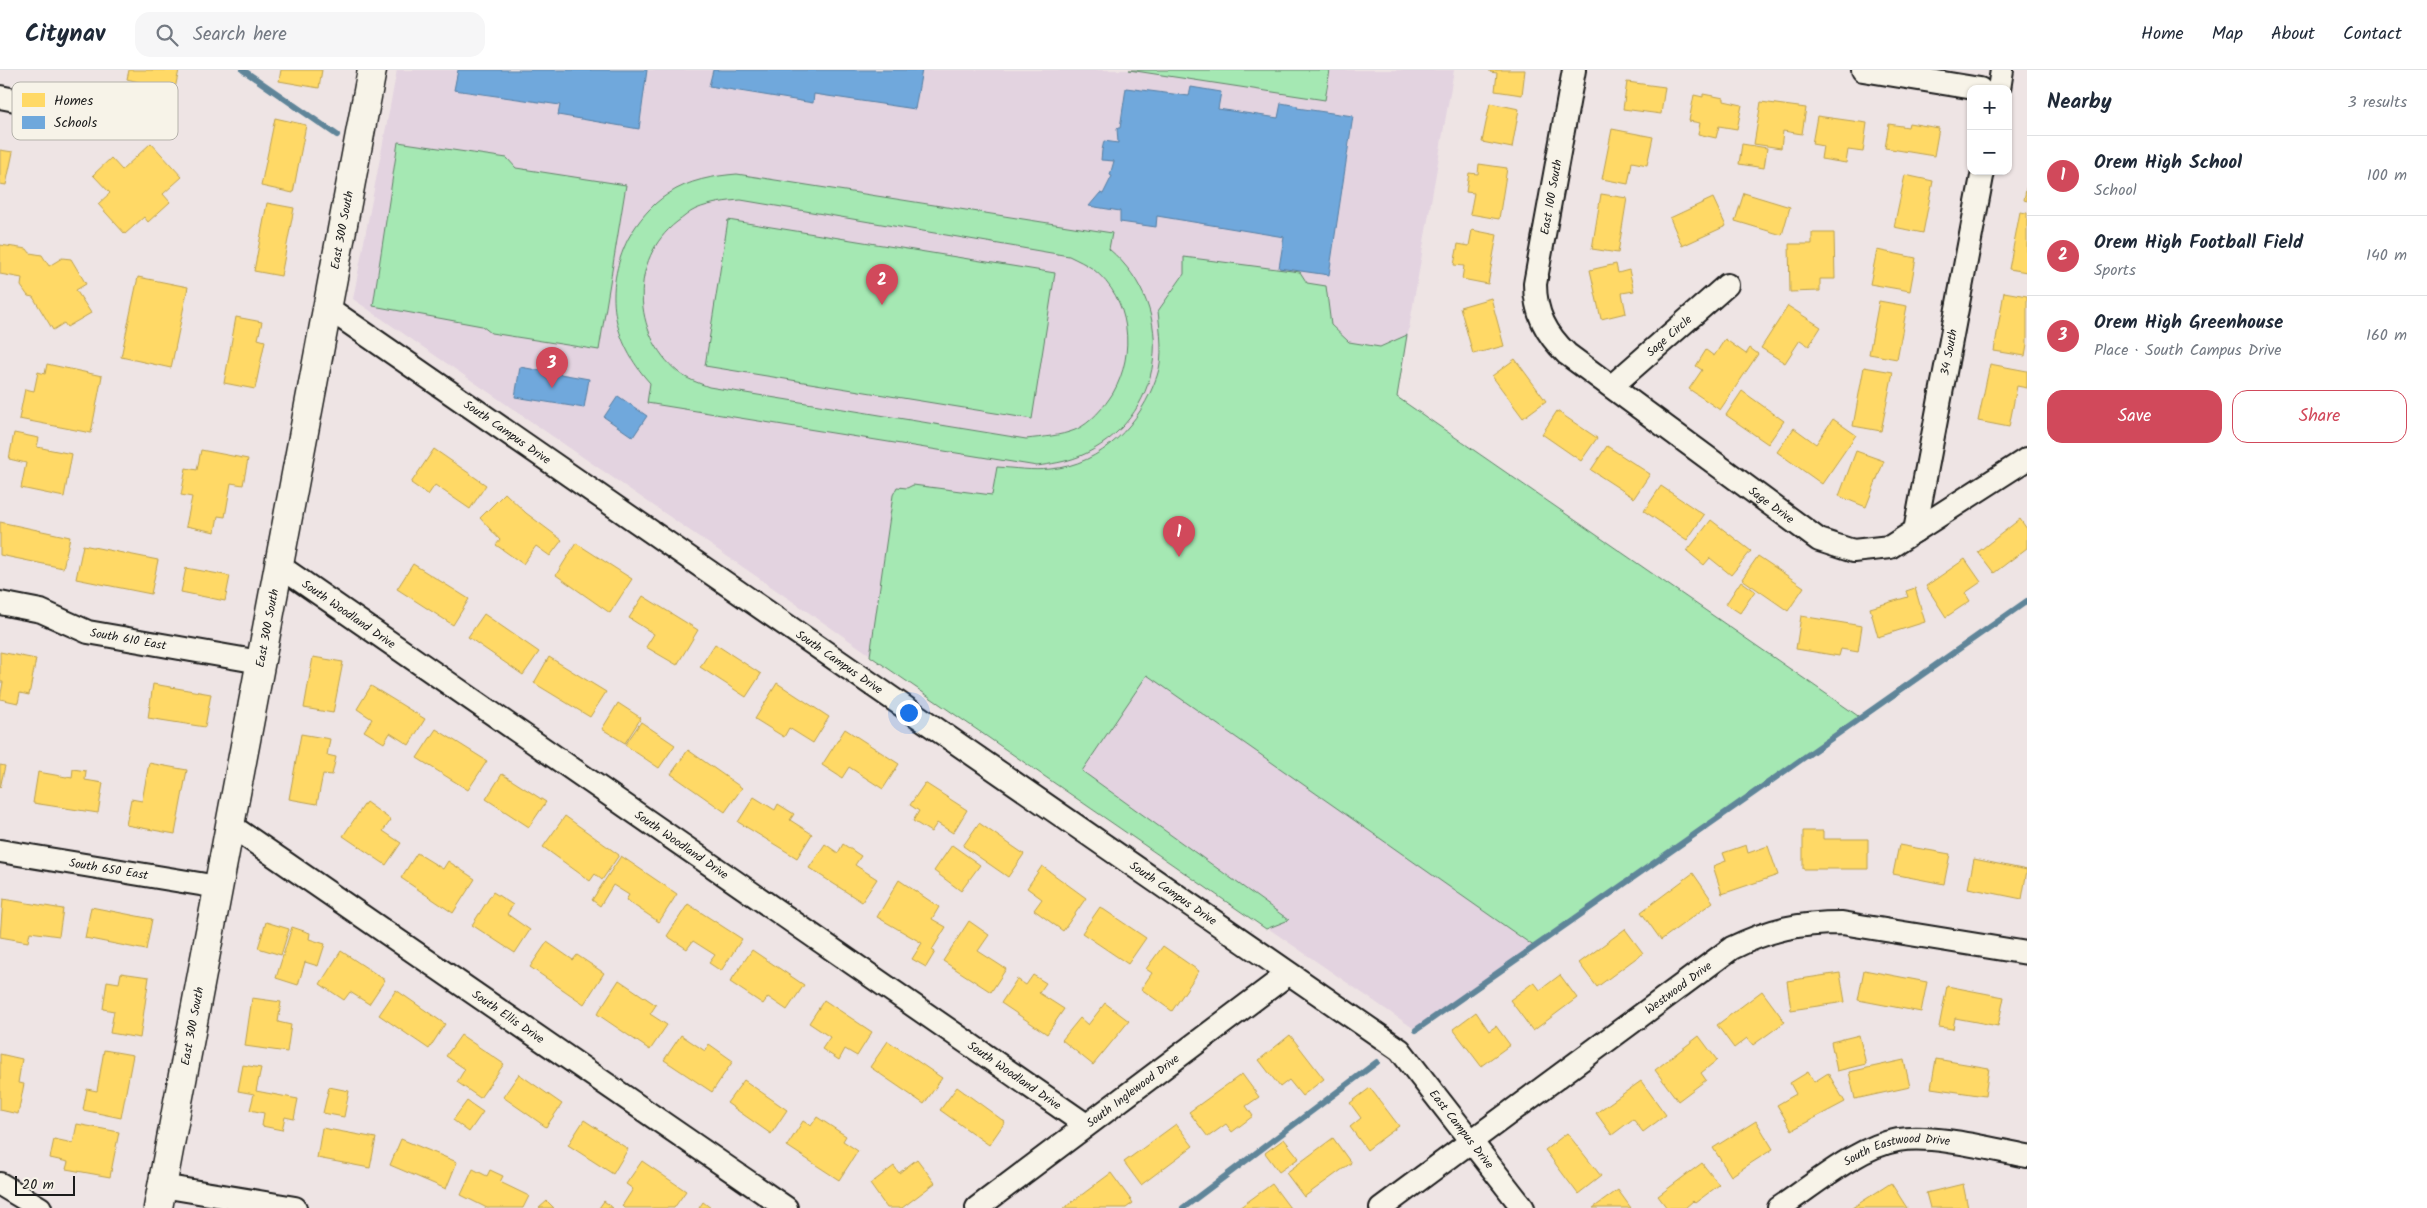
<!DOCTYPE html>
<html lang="en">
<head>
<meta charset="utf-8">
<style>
  :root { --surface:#fff; --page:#f6f6f7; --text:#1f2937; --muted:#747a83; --line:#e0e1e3; --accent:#d1495b }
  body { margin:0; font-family:Kalam,sans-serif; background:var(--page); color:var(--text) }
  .controls { position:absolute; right:15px; top:15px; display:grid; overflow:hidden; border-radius:10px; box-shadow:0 1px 4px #0004 }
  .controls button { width:45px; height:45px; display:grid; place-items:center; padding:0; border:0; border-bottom:1px solid var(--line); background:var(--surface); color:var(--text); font:25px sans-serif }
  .scale { position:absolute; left:15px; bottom:12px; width:60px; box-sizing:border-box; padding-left:5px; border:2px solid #1c1c1c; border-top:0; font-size:14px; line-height:18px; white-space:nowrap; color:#1c1c1c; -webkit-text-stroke:4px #f7f3e8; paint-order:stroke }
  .you { position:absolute; left:908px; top:642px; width:18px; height:18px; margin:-12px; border:4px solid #fff; border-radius:50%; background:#1a73e8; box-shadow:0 0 0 8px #1a73e833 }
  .badge { display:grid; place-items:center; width:32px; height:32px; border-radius:50%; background:var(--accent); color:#fff; font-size:16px; font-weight:700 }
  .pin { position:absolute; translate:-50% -41px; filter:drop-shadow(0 1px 2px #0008) }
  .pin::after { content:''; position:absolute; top:26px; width:18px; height:15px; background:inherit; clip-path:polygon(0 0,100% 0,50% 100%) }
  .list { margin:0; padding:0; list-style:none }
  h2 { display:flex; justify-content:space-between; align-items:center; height:65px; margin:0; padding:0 20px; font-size:21px }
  h2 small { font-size:16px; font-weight:400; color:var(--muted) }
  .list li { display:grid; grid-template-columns:32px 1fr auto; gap:15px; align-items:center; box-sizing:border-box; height:80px; padding:0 20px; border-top:1px solid var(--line) }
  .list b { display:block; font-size:19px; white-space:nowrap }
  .list p { margin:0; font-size:16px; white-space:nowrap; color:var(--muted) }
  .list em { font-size:16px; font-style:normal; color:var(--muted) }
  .actions { display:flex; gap:10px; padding:15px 20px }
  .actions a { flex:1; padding:11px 0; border:1px solid var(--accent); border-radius:15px; text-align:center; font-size:18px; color:var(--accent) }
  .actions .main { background:var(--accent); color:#fff }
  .icon { flex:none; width:28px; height:28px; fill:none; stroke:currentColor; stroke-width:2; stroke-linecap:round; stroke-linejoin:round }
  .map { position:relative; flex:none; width:2027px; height:1138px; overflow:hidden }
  header { display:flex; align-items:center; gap:30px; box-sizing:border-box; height:70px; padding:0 25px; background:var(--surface); border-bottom:1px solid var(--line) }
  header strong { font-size:24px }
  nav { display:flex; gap:28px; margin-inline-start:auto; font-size:18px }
  .search { width:350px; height:45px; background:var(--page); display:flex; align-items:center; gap:12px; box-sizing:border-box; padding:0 18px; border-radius:15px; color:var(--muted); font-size:19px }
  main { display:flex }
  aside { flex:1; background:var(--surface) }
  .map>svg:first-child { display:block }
  .built { fill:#e3d3e0 }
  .green { fill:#a5e8b3; stroke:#608268; fill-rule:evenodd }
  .homes { fill:#ffd966; stroke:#bba050 }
  .schools { fill:#6fa8dc; stroke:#567ea2 }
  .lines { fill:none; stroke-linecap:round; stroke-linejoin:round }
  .stream { stroke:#5f8599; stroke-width:6 }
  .minor-casing { stroke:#1c1c1c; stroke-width:26 }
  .tertiary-casing { stroke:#1c1c1c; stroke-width:31 }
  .minor { stroke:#f7f3e8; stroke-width:22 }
  .tertiary { stroke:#f7f3e8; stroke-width:28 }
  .labels { text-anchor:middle; stroke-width:5; stroke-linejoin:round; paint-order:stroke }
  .street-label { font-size:12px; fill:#1c1c1c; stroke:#f7f3e8 }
  .key { fill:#f7f3e8; stroke:#b5b2ab; stroke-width:1 }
  .key-label { font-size:14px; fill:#1c1c1c }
</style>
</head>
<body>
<header>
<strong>Citynav</strong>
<div class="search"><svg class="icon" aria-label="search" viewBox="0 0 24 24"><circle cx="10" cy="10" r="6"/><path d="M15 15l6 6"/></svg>Search here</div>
<nav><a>Home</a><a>Map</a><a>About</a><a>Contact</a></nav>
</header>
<main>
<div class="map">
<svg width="2027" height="1138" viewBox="0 0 2027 1138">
  <rect width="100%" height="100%" fill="#eee4e4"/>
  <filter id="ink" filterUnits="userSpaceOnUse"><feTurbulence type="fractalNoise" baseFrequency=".02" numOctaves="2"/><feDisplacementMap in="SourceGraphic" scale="10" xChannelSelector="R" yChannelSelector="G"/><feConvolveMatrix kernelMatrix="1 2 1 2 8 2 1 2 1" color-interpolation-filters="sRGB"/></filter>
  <g filter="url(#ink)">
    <!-- built -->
    <path class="built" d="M397,0H1454L1397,327L1861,648L1416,960L353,229Z"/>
    <!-- green -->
    <path class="green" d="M1129,0H1330L1325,30Z
      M398,72L507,88L516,98L626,115L599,280L491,263L482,256L373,236Z
      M737,104L1112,163L1109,179C1180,239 1166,351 1078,387C1065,392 1051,394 1037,396L647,333L650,313C612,271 603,220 628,169C638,151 651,135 668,124C689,110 713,106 737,104ZM741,130L1069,186C1077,190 1086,194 1093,199C1131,229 1136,283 1113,323C1105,336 1090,354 1075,360C1060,366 1043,367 1026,369L709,317C699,313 686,309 678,302C632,264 629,189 677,152C683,148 689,142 696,139C711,133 726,131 741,130Z
      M728,150L1055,203L1032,349L705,296Z
      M1184,187L1300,202L1307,213L1326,216L1331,255L1349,272L1380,277L1407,265L1397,327L1861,648L1535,877L1147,605L1082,701L1289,850L1266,859L870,586L893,425L897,417L907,418L913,415L992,425L997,397C1014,398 1033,401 1050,399C1102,395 1141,353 1157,306C1164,287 1160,261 1158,241L1184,204Z"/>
    <!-- homes -->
    <path class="homes" d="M129,0H179L166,61L134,53L142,13L127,9Z
      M281,0H322L319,18L279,11Z
      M1490,0H1525L1522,25L1495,21L1497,3L1490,2Z
      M1627,12L1665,17L1661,44L1623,39Z
      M1703,24L1724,28V31L1742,35L1737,59L1719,56L1716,68L1698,64L1700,53L1689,51L1694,25L1703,27Z
      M1761,32L1806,38L1802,64L1783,61L1781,78L1754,74Z
      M1490,33L1519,39L1512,78L1482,72Z
      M1817,46L1867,53L1863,82L1848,80L1846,93L1821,89L1823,76L1812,74Z
      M275,48L306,55L293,123L261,116Z
      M1909,53L1939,58L1934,86L1885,78L1889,54L1908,57Z
      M1612,59L1653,67L1647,95L1632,92L1628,114L1602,109Z
      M151,73L182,107L163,124L170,132L148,152L144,147L125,164L98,134L110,123L93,105L111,88L122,100Z
      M1742,74L1767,78L1764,98L1739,94Z
      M0,80L13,82L6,115L0,114Z
      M1479,94L1507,98L1499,149L1470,144L1474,123L1466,122L1469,103L1478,104Z
      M1905,105L1933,111L1923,163L1894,157Z
      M2027,114V131L2024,130Z
      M1744,123L1790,137L1782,165L1735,151Z
      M1601,124L1627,128L1618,183L1592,179Z
      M1713,128L1726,156L1682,176L1670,148Z
      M267,133L294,138L281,206L254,201Z
      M2020,142L2027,143V202L2009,199Z
      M1472,160L1497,165L1488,214L1462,209L1464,196L1454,195L1458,174L1469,176Z
      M1812,163H1834L1835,209H1820V221L1790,222L1789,174H1812Z
      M0,175L27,179L30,183L42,185L49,196L62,188L71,189L86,214L76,220L91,243L67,257L64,253L53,260L33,227L28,226L21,216L22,208L0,204Z
      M1877,180L1916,188L1910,221L1870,214Z
      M1616,194L1618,203L1629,200L1634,221L1622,223L1626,243L1601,249L1590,200Z
      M138,207L188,217L171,298L121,287Z
      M2004,222L2027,226V274L2025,286L1994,281Z
      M1491,228L1504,276L1473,284L1460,237Z
      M1879,231L1907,236L1897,289L1869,284Z
      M1788,236L1821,257L1809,276L1800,270L1785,293L1761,278Z
      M236,247L262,252L258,269L265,271L255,319L224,313Z
      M1725,269L1746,284L1750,278L1758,284L1720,340L1689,319L1702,300L1696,296L1706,280L1714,286Z
      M1515,289L1546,331L1523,348L1492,306Z
      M47,294L102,306L91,363L19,349L25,319L34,321L38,302L45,304Z
      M1990,294L2027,301V318L2017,316L2009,357L1978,351Z
      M1864,297L1893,302L1881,361L1853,356Z
      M1742,321L1784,351L1768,374L1726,345Z
      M1557,341L1597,368L1581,391L1542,364Z
      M1833,349L1856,365L1822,414L1777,382L1794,358L1816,374Z
      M14,363L39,368L37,377L72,384L64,427L21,418L26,393L9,389Z
      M1607,376L1650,404L1634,428L1591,400Z
      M434,379L486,415L470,439L435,415L428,425L411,413Z
      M201,380L248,389L243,415L231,413L225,447L218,446L215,462L186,456L192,427L181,425L186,398L197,400Z
      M1856,381L1884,391L1866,437L1839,426Z
      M1661,416L1704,445L1687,470L1644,441Z
      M505,423L526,443L562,470L550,486L536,476L523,494L496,475L500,470L480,448Z
      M2020,449L2027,459V478L1994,503L1978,482Z
      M1711,450L1751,481L1731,505L1710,488L1704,495L1687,481Z
      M0,452L70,467L63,498L0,485Z
      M576,473L632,509L610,543L556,505Z
      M83,475L158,490L151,524L76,509Z
      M1758,486L1804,517L1788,541L1742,509Z
      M1965,489L1981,512L1965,523L1970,531L1946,547L1926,516Z
      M413,494L469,529L453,555L397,519Z
      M186,498L230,506L225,531L181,522Z
      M1741,511L1755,521L1740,543L1726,534Z
      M1915,518L1925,552L1878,567L1870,538L1908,527L1906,521Z
      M643,526L698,560L677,595L646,577L654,564L629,548Z
      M484,544L539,582L523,605L468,567Z
      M1801,546L1862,556L1858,582L1841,579L1839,586L1796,579Z
      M715,574L761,604L746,627L700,597Z
      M0,582L36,589L29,625L20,623L18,633L0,629L3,612H0Z
      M313,587L343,592L333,643L304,638Z
      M549,587L606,622L590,647L534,613Z
      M777,613L829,647L813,673L789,658L784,667L755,649Z
      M153,614L211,624L205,657L148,648Z
      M371,616L425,649L409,675L390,663L384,673L364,661L372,649L357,639Z
      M618,633L641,648L625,673L602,659Z
      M641,652L675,675L659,698L625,675Z
      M436,659L487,691L468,720L417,688Z
      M845,659L899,694L883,719L849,697L842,708L822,695Z
      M301,664L330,669L327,685L336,687L332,705L323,704L317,734L289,729Z
      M688,680L742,718L725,742L671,704Z
      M149,693L187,700L175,764L126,755L131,729L142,731Z
      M0,695L5,696L0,718Z
      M73,699L86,701L85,710L103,713L98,743L33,733L38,702L72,708Z
      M502,704L546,732L529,757L486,729Z
      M925,713L967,740L953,763L937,753L931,762L913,751L919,741L910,735Z
      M754,727L775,740L778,734L794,744L790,750L812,764L797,788L738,752Z
      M366,732L391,750L383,761L401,773L386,795L343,766Z
      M565,746L619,785L602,810L595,804L590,811L543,777Z
      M979,753L1024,784L1008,807L963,776Z
      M1803,761H1823V769H1868V799H1803Z
      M825,774L838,783L843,774L861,786L855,795L877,809L862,832L809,798Z
      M952,775L980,795L961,821L934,801Z
      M1746,775L1748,783L1768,776L1778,805L1722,824L1713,796L1726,791L1723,783Z
      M1899,775L1950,784L1944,814L1893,804Z
      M417,783L443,799L448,791L475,809L453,843L401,808Z
      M621,786L677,824L659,852L626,830L629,825L613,815L600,836L592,830Z
      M1974,789L2027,800L2022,829L1968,818Z
      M1042,796L1086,828L1063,861L1034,840L1042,829L1027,818Z
      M1693,803L1713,832L1661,870L1641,842Z
      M899,810L939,837L932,849L946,857L932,880L935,882L926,897L912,889L922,873L877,847Z
      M493,822L513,835L507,844L530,860L515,883L472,855Z
      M3,829L63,839L59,866L30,862L28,872L0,867Z
      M688,834L742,869L721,901L709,893L715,885L693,871L687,879L667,866Z
      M91,837L152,849L146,880L85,868Z
      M1100,837L1146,868L1128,894L1082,863Z
      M969,851L989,865L978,881L1006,899L991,922L943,891Z
      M266,852L289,859L281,885L258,878Z
      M292,857L310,863L309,869L325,874L318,896L305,892L298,915L276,908Z
      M1625,859L1643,883L1597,917L1579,893Z
      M547,872L573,890L577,885L604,903L584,934L530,897Z
      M1163,876L1199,901L1172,941L1141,919L1152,903L1146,899Z
      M752,880L804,915L787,940L768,927L763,934L730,912Z
      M341,881L385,910L369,934L350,922L344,930L320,914Z
      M1864,900L1927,912L1921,942L1858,930Z
      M121,903L149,907L140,968L110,963L114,941L103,939L107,911L119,913Z
      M1840,903L1845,932L1791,940L1787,911Z
      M1033,905L1046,913L1039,923L1064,939L1047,964L1001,933L1017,909L1026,915Z
      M1560,905L1577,928L1533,961L1510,930L1534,912L1540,920Z
      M619,910L656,935L650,944L667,955L650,980L597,944Z
      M1947,916L2004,927L1998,956L1955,948L1953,959L1939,957Z
      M396,920L445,954L429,979L379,945Z
      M1762,921L1785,952L1753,975L1747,968L1734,978L1717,955Z
      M252,928L281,932L278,952L291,955L287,982L245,976Z
      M824,930L872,962L857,986L845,979L839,990L822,979L830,967L809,953Z
      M1105,933L1129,951L1093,995L1062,970L1080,948L1088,955Z
      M1476,942L1489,961L1496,956L1510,975L1481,996L1453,959Z
      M461,965L504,994L480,1028L457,1012L465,999L446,986Z
      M681,965L705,981L709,974L733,991L712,1022L664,990Z
      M1290,965L1324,1009L1302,1026L1289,1010L1280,1017L1259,990Z
      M1859,965L1866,994L1837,1001L1831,972Z
      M1699,966L1717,990L1701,1003L1706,1010L1678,1031L1655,1000Z
      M888,971L942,1008L924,1034L870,997Z
      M104,980L133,985L121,1048L83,1040L87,1019L97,1021Z
      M0,984L22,989L18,1013L24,1014L18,1044L0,1040Z
      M1936,989L1989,998L1985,1026L1931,1018Z
      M1904,990L1910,1017L1855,1029L1849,1002Z
      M243,995L261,998L256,1021L298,1029L294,1049L285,1047L282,1060L262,1056L264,1043L250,1040L254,1024L238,1021Z
      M1808,1002L1814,1012L1828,1003L1845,1032L1792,1060L1777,1035L1796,1024L1790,1013Z
      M519,1004L562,1034L546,1057L503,1027Z
      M1242,1004L1259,1027L1246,1036L1253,1046L1232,1062L1226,1054L1208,1067L1189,1042Z
      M744,1010L787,1040L771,1064L727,1033Z
      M1641,1011L1666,1045L1643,1062L1633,1049L1612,1065L1596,1043Z
      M329,1017L349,1021L344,1047L323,1043Z
      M957,1017L1005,1052L989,1075L940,1040Z
      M1370,1018L1399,1056L1367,1080L1350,1057L1361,1048L1350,1033Z
      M467,1031L483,1042L469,1062L453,1050Z
      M817,1047L846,1066L843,1071L858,1081L839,1110L787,1076L803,1051L811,1056Z
      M584,1050L628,1079L613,1104L568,1075Z
      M1756,1051L1773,1079L1731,1106L1713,1078Z
      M77,1054L119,1062L110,1107L66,1099L68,1092L50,1088L54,1069L73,1073Z
      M1176,1054L1193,1076L1141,1115L1124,1092Z
      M322,1058L376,1068L370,1098L317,1088Z
      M1567,1063L1601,1106L1578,1124L1545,1080Z
      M1333,1068L1351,1093L1304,1127L1286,1103Z
      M401,1069L457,1092L446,1119L390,1095Z
      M1284,1069L1299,1088L1279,1102L1265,1083Z
      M917,1089L935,1113L902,1138H887L870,1114L894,1096L899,1103Z
      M642,1091L686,1121L674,1138H624L622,1136L633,1119L626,1114Z
      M1702,1093L1719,1115L1695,1133L1693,1131L1685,1138H1667L1658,1126Z
      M473,1099L487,1106L490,1100L503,1106L500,1112L529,1126L523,1138H487L461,1125Z
      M1111,1103L1133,1133L1126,1138H1064Z
      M1891,1113L1907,1138H1852Z
      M1272,1114L1290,1138H1239Z
      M1963,1114L1968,1138H1930L1926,1123Z
      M1618,1120L1631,1138H1593Z
      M547,1131L554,1138H539Z
      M604,1131L613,1138H599Z
      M703,1132L711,1138H699Z"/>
    <!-- schools -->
    <path class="schools" d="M458,0H647L639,59L558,45L560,35L454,20Z
      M713,0H922L915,39L814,24L813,33L709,16Z
      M1191,17L1221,22L1218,39L1278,48L1281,33L1298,36L1297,38L1353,46L1329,205L1279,198L1284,167L1157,146L1156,157L1120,152V141L1089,136L1100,123L1103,124L1112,106L1110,105L1114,91L1101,90L1102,80L1104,71L1118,73L1117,58H1120L1126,18L1189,26Z
      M520,297L589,309L584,338L515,327Z
      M618,326L647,346L633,367L604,347Z"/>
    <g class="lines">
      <!-- stream -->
      <path class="stream" d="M243,0L337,65
        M1416,960L2027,531
        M1183,1138L1377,992"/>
      <defs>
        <g id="minor">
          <path id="s1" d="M1574,0L1535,214C1535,243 1546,264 1567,284L1819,470L1853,481L1890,477L2027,389"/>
          <path d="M1863,0L1980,19"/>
          <path d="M1999,19L2002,0"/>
          <path d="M0,27L56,38"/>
          <path id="s2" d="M328,238L1400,980L1523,1138"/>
          <path id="s3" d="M1612,316L1727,215"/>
          <path id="s4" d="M1915,461L1983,101"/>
          <path id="s5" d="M278,495L1086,1055"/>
          <path id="s6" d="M0,533L41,541L88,562L260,592"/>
          <path id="s7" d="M230,755L786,1138"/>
          <path id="s8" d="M0,781L218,817"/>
          <path d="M0,1114L40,1138"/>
          <path d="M162,1116L295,1138"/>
          <path id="s9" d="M977,1138L1288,904"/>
          <path id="s10" d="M1381,1138L1732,878C1771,859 1799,853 1842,853L2027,883"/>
          <path id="s11" d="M1779,1138C1814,1115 1857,1077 1898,1070C1934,1064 1990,1079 2027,1086"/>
        </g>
        <g id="tertiary">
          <path id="s12" d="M158,1138L372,0"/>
        </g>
      </defs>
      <!-- minor casing -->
      <use href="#minor" class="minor-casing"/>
      <!-- tertiary casing -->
      <use href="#tertiary" class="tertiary-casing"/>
      <!-- minor -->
      <use href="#minor" class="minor"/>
      <!-- tertiary -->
      <use href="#tertiary" class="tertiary"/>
    </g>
  </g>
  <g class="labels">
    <!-- street labels -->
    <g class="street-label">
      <text transform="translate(1551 127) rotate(-80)" y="4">East 100 South</text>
      <text dy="4" stroke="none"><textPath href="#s12" startOffset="995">East 300 South</textPath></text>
      <text dy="4" stroke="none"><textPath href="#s3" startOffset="76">Sage Circle</textPath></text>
      <text dy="4" stroke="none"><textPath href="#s4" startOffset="182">34 South</textPath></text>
      <text dy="4" stroke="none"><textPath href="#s2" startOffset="218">South Campus Drive</textPath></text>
      <text dy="4" stroke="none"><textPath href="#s1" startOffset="551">Sage Drive</textPath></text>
      <text dy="4" stroke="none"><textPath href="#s5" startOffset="86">South Woodland Drive</textPath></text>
      <text dy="4" stroke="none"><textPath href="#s12" startOffset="590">East 300 South</textPath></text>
      <text dy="4" stroke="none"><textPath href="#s6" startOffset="134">South 610 East</textPath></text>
      <text dy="4" stroke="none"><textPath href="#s2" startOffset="622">South Campus Drive</textPath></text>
      <text dy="4" stroke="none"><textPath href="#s5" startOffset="491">South Woodland Drive</textPath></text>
      <text dy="4" stroke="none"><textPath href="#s8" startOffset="110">South 650 East</textPath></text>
      <text dy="4" stroke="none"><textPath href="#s2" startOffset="1028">South Campus Drive</textPath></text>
      <text dy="4" stroke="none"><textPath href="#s10" startOffset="370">Westwood Drive</textPath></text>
      <text dy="4" stroke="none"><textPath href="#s7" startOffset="338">South Ellis Drive</textPath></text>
      <text dy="4" stroke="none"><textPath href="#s12" startOffset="185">East 300 South</textPath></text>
      <text dy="4" stroke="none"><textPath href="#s5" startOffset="896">South Woodland Drive</textPath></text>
      <text dy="4" stroke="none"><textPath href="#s9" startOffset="195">South Inglewood Drive</textPath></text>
      <text dy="4" stroke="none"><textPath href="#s2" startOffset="1404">East Campus Drive</textPath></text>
      <text dy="4" stroke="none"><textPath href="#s11" startOffset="135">South Eastwood Drive</textPath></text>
    </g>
  </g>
  <!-- legend -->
  <rect x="12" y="12" width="166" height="58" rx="8" class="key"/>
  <rect x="22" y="23" width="23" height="14" fill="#ffd966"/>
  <rect x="22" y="46" width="23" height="13" fill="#6fa8dc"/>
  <g class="key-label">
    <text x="54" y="35">Homes</text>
    <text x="54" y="57">Schools</text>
  </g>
</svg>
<div class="controls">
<button>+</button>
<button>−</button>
</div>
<div class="scale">20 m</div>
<div class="you"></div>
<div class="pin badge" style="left:1179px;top:487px">1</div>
<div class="pin badge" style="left:882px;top:235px">2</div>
<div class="pin badge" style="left:552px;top:318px">3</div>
</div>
<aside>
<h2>Nearby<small>3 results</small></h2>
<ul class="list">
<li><span class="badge">1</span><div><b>Orem High School</b><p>School</p></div><em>100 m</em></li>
<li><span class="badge">2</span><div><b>Orem High Football Field</b><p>Sports</p></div><em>140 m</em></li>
<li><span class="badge">3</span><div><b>Orem High Greenhouse</b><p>Place · South Campus Drive</p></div><em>160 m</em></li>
</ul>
<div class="actions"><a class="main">Save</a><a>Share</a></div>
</aside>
</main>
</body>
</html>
